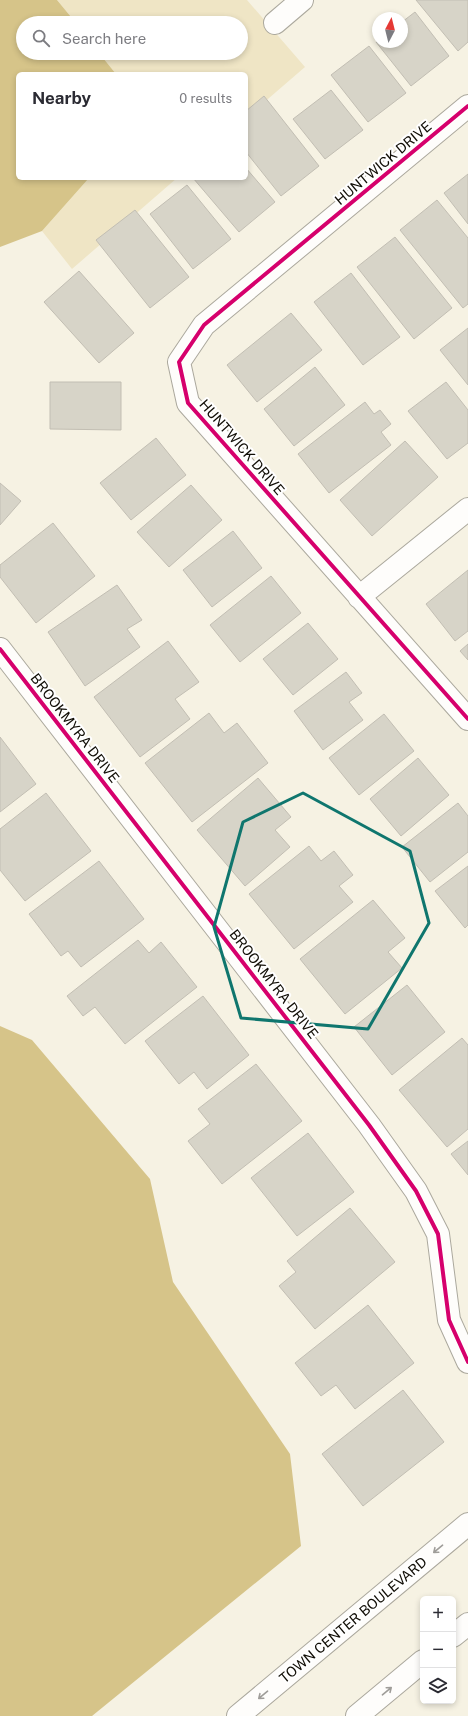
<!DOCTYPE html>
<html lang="en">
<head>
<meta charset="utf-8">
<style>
  :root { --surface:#fff; --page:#f7f7f7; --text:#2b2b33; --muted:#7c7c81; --line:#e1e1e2 }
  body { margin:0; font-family:"Public Sans",sans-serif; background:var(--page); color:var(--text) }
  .controls { position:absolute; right:12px; bottom:12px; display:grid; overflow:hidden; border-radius:6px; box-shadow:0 2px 6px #0003 }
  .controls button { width:36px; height:36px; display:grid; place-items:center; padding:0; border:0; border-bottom:1px solid var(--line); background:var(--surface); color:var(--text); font:20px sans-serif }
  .compass { position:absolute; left:372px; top:12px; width:36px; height:36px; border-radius:50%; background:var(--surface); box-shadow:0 2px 6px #0003; rotate:7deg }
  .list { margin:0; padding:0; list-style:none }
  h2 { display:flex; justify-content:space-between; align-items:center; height:52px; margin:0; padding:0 16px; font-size:17px }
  h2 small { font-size:13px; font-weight:400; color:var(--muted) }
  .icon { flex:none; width:22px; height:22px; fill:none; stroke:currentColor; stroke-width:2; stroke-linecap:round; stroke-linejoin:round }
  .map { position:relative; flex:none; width:468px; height:1716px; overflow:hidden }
  .search { position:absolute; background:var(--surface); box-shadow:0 2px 6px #0003; left:16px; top:16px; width:232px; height:44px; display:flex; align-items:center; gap:10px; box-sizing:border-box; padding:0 14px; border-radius:22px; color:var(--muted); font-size:15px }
  .panel { position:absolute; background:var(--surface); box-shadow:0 2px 6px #0003; left:16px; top:72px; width:232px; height:108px; border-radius:6px }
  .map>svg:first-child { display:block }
  .green { fill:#efe5c5 }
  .water { fill:#d6c489 }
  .building { fill:#d7d4c8; stroke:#c2beb3 }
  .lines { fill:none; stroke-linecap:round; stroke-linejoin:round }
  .minor-casing { stroke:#aba89d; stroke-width:24 }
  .minor { stroke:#fefdfb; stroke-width:22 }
  .cycleway-casing { stroke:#fff; stroke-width:6 }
  .cycleway { stroke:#d6006c; stroke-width:4 }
  .oneway { stroke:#9f9d99 }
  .marked { fill:none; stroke:#0f766e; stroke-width:3; stroke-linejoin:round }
  .labels { text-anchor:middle; stroke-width:4; stroke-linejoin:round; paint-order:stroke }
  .street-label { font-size:14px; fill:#100d05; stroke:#fff }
</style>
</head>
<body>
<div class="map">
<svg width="468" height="1716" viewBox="0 0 468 1716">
  <rect width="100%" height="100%" fill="#f6f2e3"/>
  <!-- green -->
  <path class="green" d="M57,0H247L305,67L246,118V74H116L99,53H241V23H76Z
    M89,178H177L72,269L42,231Z"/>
  <!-- water -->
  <path class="water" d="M0,0H57L76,23H23V53H99L116,74H18V178H89L42,231L0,247Z
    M0,1026L32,1040L150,1179L173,1282L290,1454L301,1546L92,1716H0Z"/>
  <!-- building -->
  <path class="building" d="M416,0H468V42L458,51Z
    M415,12L449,56L411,86L376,42H402V22Z
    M369,46L406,93L368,122L331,75Z
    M331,90L363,130L325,159L293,119Z
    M264,96L319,166L281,196L246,152V111Z
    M246,168L275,202L239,232L193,178H246Z
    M468,174V224L444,193Z
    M187,185L231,239L193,269L150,214Z
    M437,200L468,238V304L463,308L400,230Z
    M135,210L189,277L150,308L96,240Z
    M395,237L452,308L414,339L357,267Z
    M79,271L134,333L99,363L44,302Z
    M351,273L400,337L363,365L314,302Z
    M291,313L322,350L257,402L227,365Z
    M468,328V385L440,350Z
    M315,367L345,405L294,446L264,409Z
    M50,382H121V430L50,429Z
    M446,382L468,410V443L447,459L408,411Z
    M365,402L374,414L380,410L391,424L381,432L391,445L329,493L298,454Z
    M156,438L186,475L131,520L100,483Z
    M405,441L438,477L372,536L340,500Z
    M0,483L21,501L0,525Z
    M191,485L222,520L169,567L137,532Z
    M53,523L95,576L36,623L0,577V565Z
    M233,531L262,568L212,607L183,570Z
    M468,570V631L455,641L426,604Z
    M271,576L301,613L240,662L210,625Z
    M117,585L142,620L127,629L140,647L85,686L48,632Z
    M308,623L338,659L293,695L263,659Z
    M168,641L199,682L175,699L190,719L140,757L94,697Z
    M468,644V660L460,651Z
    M346,672L362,693L349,702L363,720L323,750L294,711Z
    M209,713L224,733L237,723L268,763L192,822L145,763Z
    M384,714L414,751L359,795L329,758Z
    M0,737L36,784L0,812Z
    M418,758L449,795L401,836L370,799Z
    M258,778L291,817L275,830L290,847L245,886L197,830Z
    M46,793L91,851L25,901L0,870V829Z
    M458,803L468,816V852L430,882L402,847Z
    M309,846L321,861L334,851L353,875L339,886L353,902L294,949L249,894Z
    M99,861L144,919L81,967L68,951L61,956L29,914Z
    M468,866V925L465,928L435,891Z
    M373,900L405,938L388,952L402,968L345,1014L300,959Z
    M138,940L149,953L161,942L197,987L125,1044L95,1007L83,1016L67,996Z
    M407,985L445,1032L392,1075L354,1027Z
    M203,996L249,1055L207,1089L194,1072L179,1084L145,1041Z
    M462,1038L468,1045V1129L447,1147L399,1090Z
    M256,1064L302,1121L222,1184L188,1141L210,1124L198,1109Z
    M308,1133L354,1192L297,1236L251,1178Z
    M468,1141V1175L451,1154Z
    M350,1208L395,1262L315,1329L279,1286L296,1272L287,1261Z
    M368,1305L414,1363L355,1409L336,1385L321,1396L295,1363Z
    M403,1390L444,1442L363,1506L322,1454Z"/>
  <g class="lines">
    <defs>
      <path id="minor" d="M275,23L302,0
        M468,106L204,325L179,362L188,403L468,719
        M359,597L468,509
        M0,649L369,1125L416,1191L438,1234L449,1320L468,1362
        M453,1636L468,1624
        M238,1716L468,1524
        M357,1716L423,1661"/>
    </defs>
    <!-- minor casing -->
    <use href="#minor" class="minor-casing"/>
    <!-- minor -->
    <use href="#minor" class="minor"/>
    <defs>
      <path id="cycleway" d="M468,106L204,325L179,362L188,403L468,719
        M0,649L369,1125L416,1191L438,1234L449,1320L468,1362"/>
    </defs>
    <!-- cycleway casing -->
    <use href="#cycleway" class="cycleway-casing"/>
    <!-- cycleway -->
    <use href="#cycleway" class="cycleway"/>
  </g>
  <!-- one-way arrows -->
  <defs><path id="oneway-shaft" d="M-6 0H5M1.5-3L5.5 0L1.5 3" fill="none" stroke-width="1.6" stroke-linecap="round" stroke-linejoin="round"/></defs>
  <g class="oneway">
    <use href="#oneway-shaft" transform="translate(438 1549) rotate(140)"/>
    <use href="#oneway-shaft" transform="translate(387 1691) rotate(-40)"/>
    <use href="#oneway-shaft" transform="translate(263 1695) rotate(140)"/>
  </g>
  <!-- marked area -->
  <path class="marked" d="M303,793L410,851L429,923L368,1029L241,1018L214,927L243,822Z"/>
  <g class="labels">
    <!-- street labels -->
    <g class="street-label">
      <text transform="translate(383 163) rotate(-40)" y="5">HUNTWICK DRIVE</text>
      <text transform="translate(242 447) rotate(49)" y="5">HUNTWICK DRIVE</text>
      <text transform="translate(75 728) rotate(52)" y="5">BROOKMYRA DRIVE</text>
      <text transform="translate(274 984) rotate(52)" y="5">BROOKMYRA DRIVE</text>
      <text transform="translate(353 1620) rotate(-40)" y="5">TOWN CENTER BOULEVARD</text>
    </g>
  </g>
</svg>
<div class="controls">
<button>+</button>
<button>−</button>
<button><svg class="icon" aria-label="layers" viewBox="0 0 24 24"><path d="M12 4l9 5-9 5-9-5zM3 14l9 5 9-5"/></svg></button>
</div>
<svg class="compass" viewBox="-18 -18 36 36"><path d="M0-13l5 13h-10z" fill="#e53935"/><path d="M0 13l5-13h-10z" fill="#7c7c81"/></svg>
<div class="search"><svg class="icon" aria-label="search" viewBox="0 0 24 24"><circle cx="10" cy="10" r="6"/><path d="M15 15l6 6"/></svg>Search here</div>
<section class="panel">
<h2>Nearby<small>0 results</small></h2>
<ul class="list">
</ul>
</section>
</div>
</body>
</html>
